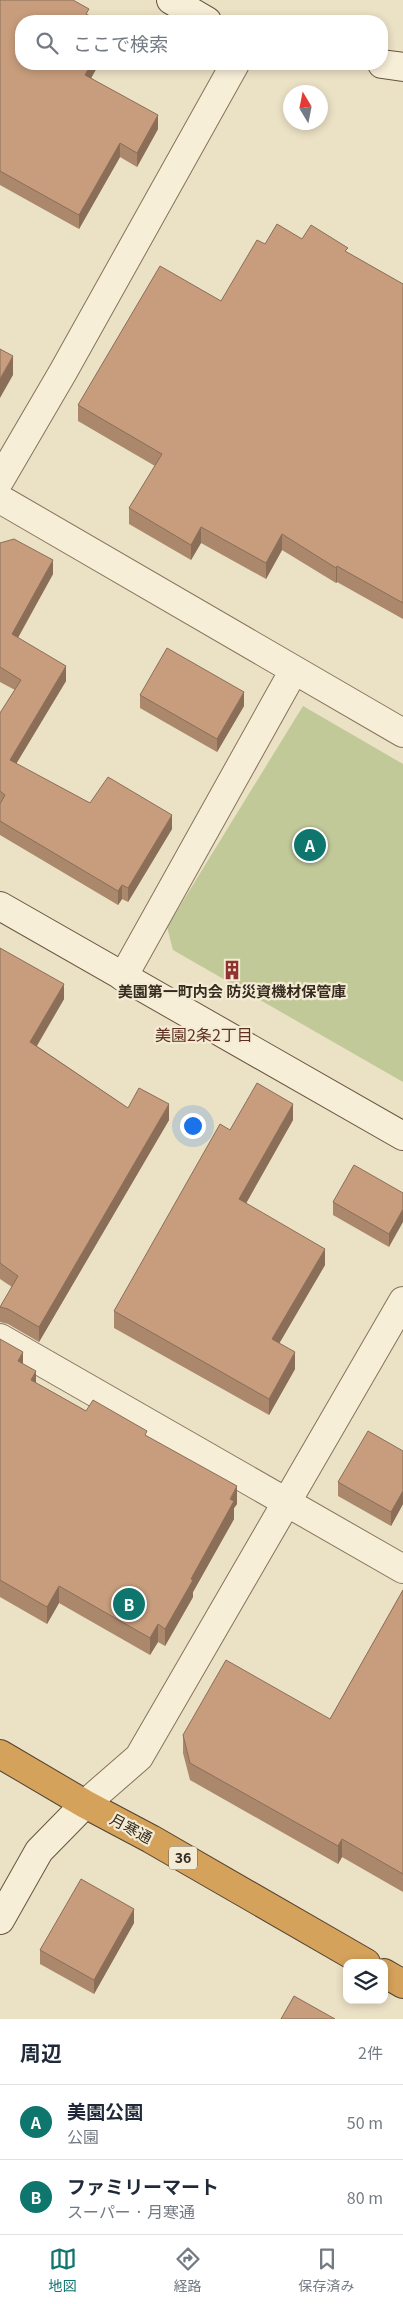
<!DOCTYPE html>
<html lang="ja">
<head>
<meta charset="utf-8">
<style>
  :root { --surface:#fff; --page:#f2f2f3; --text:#1f2937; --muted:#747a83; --line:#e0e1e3; --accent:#0f766e }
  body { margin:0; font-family:Georgia,"Noto Sans JP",serif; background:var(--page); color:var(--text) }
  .controls { position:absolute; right:15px; bottom:15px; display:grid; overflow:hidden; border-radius:10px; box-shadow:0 2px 8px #0003 }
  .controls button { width:45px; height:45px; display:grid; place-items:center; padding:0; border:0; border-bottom:1px solid var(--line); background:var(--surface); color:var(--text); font:25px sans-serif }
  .compass { position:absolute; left:283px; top:85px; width:45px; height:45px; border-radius:50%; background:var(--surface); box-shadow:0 2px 8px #0003; rotate:350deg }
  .you { position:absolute; left:192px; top:1125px; width:18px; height:18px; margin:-12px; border:4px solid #fff; border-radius:50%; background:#1a73e8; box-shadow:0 0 0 8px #1a73e833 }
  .badge { display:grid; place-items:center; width:32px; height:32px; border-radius:50%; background:var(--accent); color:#fff; font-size:16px; font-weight:700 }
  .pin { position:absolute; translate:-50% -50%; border:2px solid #fff; box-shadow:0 1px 5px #0006 }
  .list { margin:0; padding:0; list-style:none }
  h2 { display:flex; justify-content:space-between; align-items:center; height:65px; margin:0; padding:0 20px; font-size:21px }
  h2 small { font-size:16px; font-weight:400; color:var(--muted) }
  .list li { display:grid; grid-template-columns:32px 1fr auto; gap:15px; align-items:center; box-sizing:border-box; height:75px; padding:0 20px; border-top:1px solid var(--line) }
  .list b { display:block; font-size:19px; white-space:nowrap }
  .list p { margin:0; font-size:16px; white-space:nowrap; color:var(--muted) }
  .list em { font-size:16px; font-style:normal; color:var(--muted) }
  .icon { flex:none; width:28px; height:28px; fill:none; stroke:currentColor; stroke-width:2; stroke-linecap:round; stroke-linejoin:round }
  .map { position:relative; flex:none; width:403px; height:2019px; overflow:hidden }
  .search { position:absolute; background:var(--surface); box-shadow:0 2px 8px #0003; left:15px; right:15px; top:15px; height:55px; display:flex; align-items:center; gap:12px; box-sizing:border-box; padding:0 18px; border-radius:20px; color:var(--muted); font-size:19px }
  .sheet { height:215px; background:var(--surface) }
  nav { display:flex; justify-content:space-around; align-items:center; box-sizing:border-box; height:70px; border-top:1px solid var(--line); background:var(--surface); font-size:14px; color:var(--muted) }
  nav a { display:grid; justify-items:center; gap:2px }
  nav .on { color:var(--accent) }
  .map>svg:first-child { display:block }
  .green { fill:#c2c999 }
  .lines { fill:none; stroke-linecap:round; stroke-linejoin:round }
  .street-casing { stroke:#85735c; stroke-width:30 }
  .secondary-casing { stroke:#67543f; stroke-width:30 }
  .highway-casing { stroke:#534130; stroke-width:30 }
  .street { stroke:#f7eed8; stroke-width:28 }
  .secondary { stroke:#f7eed8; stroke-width:28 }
  .highway { stroke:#d5a25b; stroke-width:28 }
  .wall { fill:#ab876c }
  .shaded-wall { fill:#8b6e58 }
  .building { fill:#c79d7d; stroke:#8b6e58 }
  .labels { text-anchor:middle; stroke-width:4.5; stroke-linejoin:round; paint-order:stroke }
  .shield { fill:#f3ebd4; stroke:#6f6555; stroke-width:1 }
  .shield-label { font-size:14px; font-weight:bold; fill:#362b1f }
  .poi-label { font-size:15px; font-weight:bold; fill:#362b1f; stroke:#f3ebd4 }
  .street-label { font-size:15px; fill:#362b1f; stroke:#f3ebd4 }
  .neighbourhood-label { font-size:16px; fill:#603021; stroke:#f3ebd4 }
</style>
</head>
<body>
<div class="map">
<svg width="403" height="2019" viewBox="0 0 403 2019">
  <rect width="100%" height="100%" fill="#ebe1c5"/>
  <!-- green -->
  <path class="green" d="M303,706L403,764V1082L173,950L167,927Z"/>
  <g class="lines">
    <defs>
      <path id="street" d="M0,480L63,372L235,64
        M0,499L403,733
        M123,977L294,670
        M0,1338L403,1569
        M85,1804L139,1757L403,1301"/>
      <path id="secondary" d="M171,0L207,21
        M382,64L403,67
        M0,906L403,1136
        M0,1920L39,1851L85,1804"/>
      <path id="highway" d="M0,1754L85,1804L151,1839L366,1963
        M384,1973L403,1984"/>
    </defs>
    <!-- street casing -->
    <use href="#street" class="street-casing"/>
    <!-- secondary casing -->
    <use href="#secondary" class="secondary-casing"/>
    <!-- highway casing -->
    <use href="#highway" class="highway-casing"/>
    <!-- street -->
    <use href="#street" class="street"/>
    <!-- secondary -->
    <use href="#secondary" class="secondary"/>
    <!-- highway -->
    <use href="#highway" class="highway"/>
  </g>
  <!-- wall -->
  <path class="wall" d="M0,0L21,64H99L91,78L158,129L137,167L120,157L79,229L0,185Z
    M302,239L348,253L403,284V619L337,582L336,583L282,550L266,579L201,543L191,560L129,524V508L155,466L78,421V405L221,301L265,244Z
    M0,543L53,574L18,638L66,681L16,764L90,803L172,829L128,902L122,899L118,905L0,835V713L15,690L0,682Z
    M140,695L244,706L217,752L140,708Z
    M0,948L64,999L37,1046L128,1108L169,1120L39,1342L8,1324L0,1322V1307L12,1287L0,1279Z
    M293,1120L246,1203L325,1265L279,1343L295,1369L269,1415L114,1328V1311L230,1130Z
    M403,1193L389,1247L333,1215V1202Z
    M0,1339L23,1364L36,1383L86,1411L147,1436L237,1504L234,1508V1519L193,1592V1597L165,1646L158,1642L150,1655L59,1603L47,1624L0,1597Z
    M403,1451V1504L391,1526L338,1496V1482Z
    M403,1590V1892L342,1857L338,1864L190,1780L183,1753V1735L330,1719Z
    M134,1923L94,1994L40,1964V1950Z"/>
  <!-- shaded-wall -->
  <path class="shaded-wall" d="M91,64H99L85,89V75Z
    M158,115V129L137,167V153Z
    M120,143V157L79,229V215Z
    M13,356V375L0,398V379Z
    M201,527V543L191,560V545Z
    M282,534V550L266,579V563Z
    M53,560V574L12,648V634Z
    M337,566V582L336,583V568Z
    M66,666V681L10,774V760Z
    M244,692V706L217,752V739Z
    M172,815V829L128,902V888Z
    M122,885V899L118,905V891Z
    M64,984V999L30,1057V1042Z
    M169,1104V1120L39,1342V1327Z
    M293,1104V1120L239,1216V1199Z
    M403,1209V1222L389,1247V1234Z
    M325,1249V1265L272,1356V1339Z
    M23,1352V1369L18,1361Z
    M295,1352V1369L269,1415V1399Z
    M36,1371V1389L31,1380Z
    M237,1486V1504L234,1508V1519L193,1592V1597L165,1646V1629Z
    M403,1491V1504L391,1526V1512Z
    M59,1586V1603L47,1624V1607Z
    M158,1624V1642L150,1655V1638Z
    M342,1839V1857L338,1864V1846Z
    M134,1909V1923L94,1994V1980Z"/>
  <!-- building -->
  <path class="building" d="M0,0H73L89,9L86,14L100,21H21V64H91L85,75L158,115L137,153L120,143L79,215L0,171Z
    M277,224L302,239L311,225L348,248L345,251L403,284V603L337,566L336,568L282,534L266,563L201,527L191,545L129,508L162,454L78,405L160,266L221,301L257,240L265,244Z
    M0,349L13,356L0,379Z
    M14,539L53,560L12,634L66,666L10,760L90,803L108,777L172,815L128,888L122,885L118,891L0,821V804L5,795L0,791V713L21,680L0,667V543Z
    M167,648L244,692L217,739L140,695Z
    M0,948L64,984L30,1042L128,1108L139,1088L169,1104L39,1327L8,1309L0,1307L18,1276L0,1263Z
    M257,1083L293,1104L239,1199L325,1249L272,1339L295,1352L269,1399L114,1311L220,1124L230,1130Z
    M354,1165L403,1193V1209L389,1234L333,1202Z
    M0,1339L23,1352L18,1361L36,1371L31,1380L86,1411L93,1400L147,1431L145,1435L237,1486L230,1499L234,1501L191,1579L193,1580L165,1629L158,1624L150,1638L59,1586L47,1607L0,1580Z
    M368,1431L403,1451V1491L391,1512L338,1482Z
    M403,1590V1874L342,1839L338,1846L190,1763L183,1735L226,1660L330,1719Z
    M81,1879L134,1909L94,1980L40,1950Z
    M294,1996L335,2019H281Z"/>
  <!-- icons -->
  <defs>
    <symbol id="building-bare" viewBox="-9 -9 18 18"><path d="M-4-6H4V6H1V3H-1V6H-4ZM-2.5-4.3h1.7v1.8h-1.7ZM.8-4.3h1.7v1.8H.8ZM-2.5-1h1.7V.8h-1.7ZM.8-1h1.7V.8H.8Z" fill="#913130" stroke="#f3ebd4" stroke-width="2.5" paint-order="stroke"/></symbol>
  </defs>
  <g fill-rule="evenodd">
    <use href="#building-bare" x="218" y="956" width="28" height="28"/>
  </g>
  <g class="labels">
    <!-- shield labels -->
    <rect class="shield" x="169" y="1846.5" width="28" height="23" rx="4"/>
    <g class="shield-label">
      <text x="183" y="1863">36</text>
    </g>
    <!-- poi labels -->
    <g class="poi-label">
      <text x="232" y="997">美園第一町内会 防災資機材保管庫</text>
    </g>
    <!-- street labels -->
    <g class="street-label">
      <text transform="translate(131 1829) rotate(28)" y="5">月寒通</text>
    </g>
    <!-- neighbourhood labels -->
    <g class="neighbourhood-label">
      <text x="204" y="1041">美園2条2丁目</text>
    </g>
  </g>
</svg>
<div class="controls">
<button><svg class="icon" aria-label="layers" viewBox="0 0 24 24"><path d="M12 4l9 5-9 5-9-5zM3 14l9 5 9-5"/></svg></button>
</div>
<svg class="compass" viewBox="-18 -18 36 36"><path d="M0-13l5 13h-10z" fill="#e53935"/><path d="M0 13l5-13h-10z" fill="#747a83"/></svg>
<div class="you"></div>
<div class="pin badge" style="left:310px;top:845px">A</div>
<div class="pin badge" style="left:129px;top:1604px">B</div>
<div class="search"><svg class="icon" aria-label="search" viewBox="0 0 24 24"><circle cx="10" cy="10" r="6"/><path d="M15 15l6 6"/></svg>ここで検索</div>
</div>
<section class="sheet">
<h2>周辺<small>2件</small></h2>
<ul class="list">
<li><span class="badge">A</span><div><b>美園公園</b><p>公園</p></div><em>50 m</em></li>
<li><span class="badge">B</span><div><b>ファミリーマート</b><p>スーパー · 月寒通</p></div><em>80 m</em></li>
</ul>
</section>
<nav>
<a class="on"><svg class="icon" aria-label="map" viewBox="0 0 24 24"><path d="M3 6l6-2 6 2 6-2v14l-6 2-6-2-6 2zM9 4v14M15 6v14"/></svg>地図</a>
<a><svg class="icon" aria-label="directions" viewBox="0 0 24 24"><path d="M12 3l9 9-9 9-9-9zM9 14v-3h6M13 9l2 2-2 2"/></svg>経路</a>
<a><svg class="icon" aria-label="saved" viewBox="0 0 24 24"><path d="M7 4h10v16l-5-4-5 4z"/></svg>保存済み</a>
</nav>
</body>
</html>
